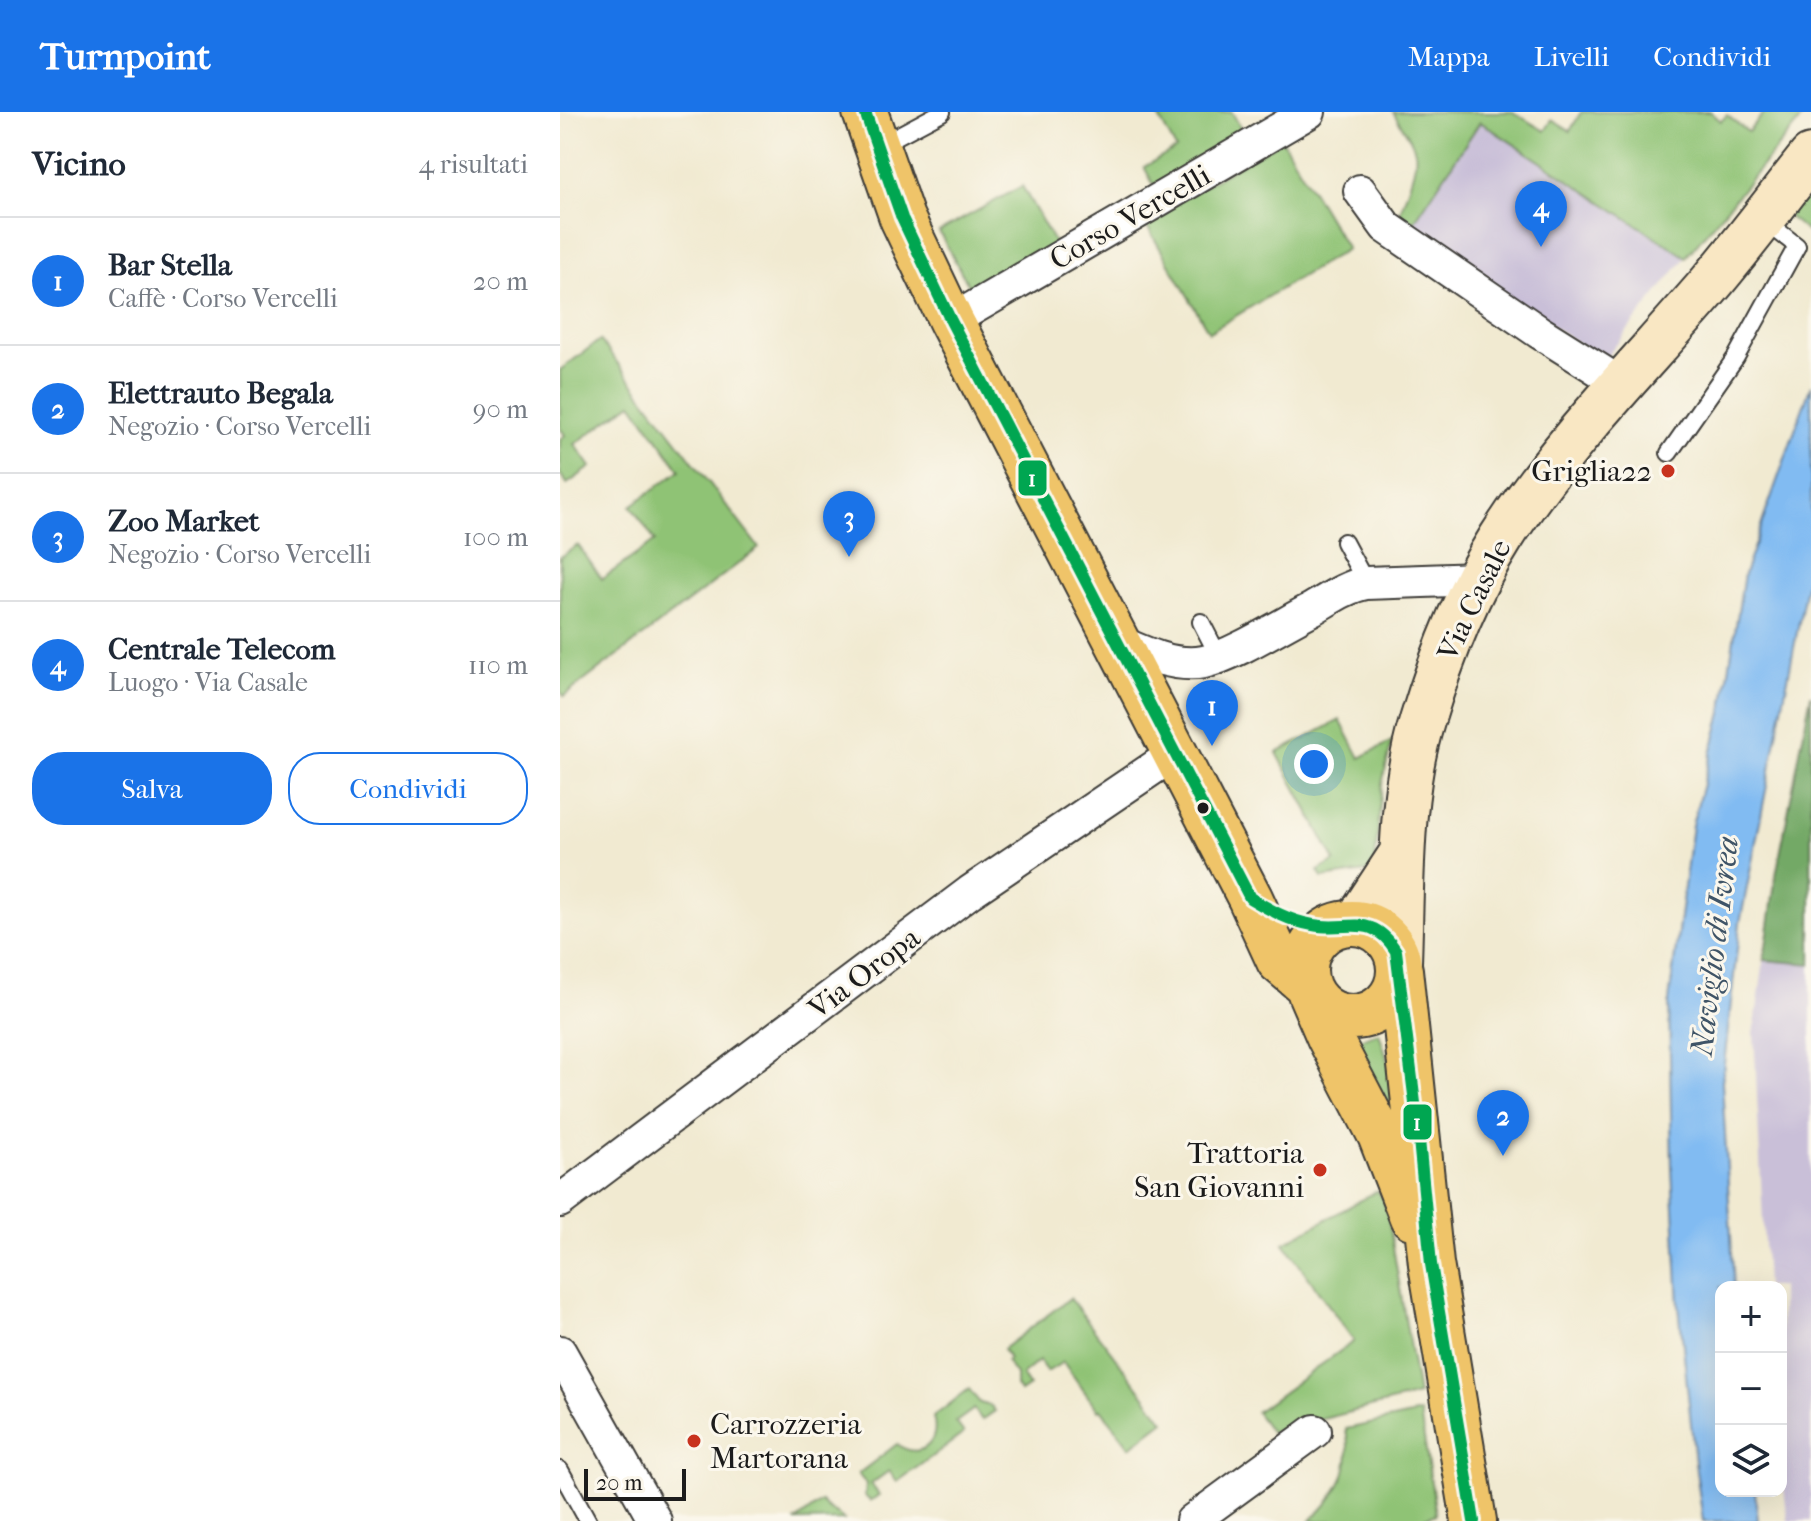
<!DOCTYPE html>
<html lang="it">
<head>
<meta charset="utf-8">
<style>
  :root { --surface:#fff; --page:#f2f2f3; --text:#1f2937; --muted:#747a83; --line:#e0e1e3; --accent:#1a73e8 }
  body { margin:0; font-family:"IM FELL French Canon",serif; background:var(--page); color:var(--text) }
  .controls { position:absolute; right:24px; bottom:24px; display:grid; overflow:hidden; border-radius:16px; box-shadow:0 8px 32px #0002 }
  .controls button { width:72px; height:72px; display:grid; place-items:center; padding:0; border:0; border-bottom:2px solid var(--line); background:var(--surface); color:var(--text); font:40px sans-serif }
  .scale { position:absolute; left:24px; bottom:20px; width:102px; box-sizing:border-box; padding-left:8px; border:4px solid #1c1c1c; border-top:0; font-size:22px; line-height:28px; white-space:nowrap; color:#1c1c1c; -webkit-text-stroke:6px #fbf7ec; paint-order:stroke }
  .you { position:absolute; left:754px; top:652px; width:28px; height:28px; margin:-20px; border:6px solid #fff; border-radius:50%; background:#1a73e8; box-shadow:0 0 0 12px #1a73e833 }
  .badge { display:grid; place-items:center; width:52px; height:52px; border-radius:50%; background:var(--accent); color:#fff; font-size:26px; font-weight:700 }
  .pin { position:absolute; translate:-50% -66px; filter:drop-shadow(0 2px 4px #0008) }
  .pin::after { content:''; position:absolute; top:42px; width:28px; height:24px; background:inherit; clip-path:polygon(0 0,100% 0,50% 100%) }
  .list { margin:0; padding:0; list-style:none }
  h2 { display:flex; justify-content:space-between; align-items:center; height:104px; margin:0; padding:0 32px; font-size:34px }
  h2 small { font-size:26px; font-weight:400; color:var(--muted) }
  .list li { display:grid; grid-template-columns:52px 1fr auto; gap:24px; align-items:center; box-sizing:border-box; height:128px; padding:0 32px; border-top:2px solid var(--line) }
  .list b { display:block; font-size:30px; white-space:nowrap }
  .list p { margin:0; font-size:26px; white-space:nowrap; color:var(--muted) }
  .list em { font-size:26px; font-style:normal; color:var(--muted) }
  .actions { display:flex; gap:16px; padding:24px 32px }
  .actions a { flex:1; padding:18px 0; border:2px solid var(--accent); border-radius:32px; text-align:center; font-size:28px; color:var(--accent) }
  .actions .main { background:var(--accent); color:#fff }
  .icon { flex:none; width:44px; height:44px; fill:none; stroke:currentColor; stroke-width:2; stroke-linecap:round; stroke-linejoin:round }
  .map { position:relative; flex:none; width:1251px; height:1409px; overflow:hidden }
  header { display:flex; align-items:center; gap:48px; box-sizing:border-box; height:112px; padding:0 40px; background:var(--accent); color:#fff }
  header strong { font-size:38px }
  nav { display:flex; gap:44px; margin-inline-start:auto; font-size:28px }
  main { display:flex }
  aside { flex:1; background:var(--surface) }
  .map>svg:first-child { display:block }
  .industrial { fill:#c9bfd8 }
  .green { fill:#8fc375; stroke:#567048; stroke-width:2 }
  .forest { fill:#73a966; stroke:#486241; stroke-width:2 }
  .water { fill:#81bbf2; stroke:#4e6c87; stroke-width:2 }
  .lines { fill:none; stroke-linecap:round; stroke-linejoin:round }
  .lane-casing { stroke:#3c3b37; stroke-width:20 }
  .street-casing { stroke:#3c3b37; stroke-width:36 }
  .secondary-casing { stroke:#3c3b37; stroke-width:48 }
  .primary-casing { stroke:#3c3b37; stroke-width:48 }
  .lane { stroke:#fff; stroke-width:16 }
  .street { stroke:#fff; stroke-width:32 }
  .secondary { stroke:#f9e7c3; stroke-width:44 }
  .primary { stroke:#efc469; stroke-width:44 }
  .bus-1-casing { stroke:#fbf7ec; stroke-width:18 }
  .bus-1 { stroke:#00a651; stroke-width:12 }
  .poi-dot { fill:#c8321e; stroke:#fbf7ec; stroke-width:3 }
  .bus-dot { fill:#1c1c1c; stroke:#fbf7ec; stroke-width:3 }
  .labels { text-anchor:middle; stroke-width:6; stroke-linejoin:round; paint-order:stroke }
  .street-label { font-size:30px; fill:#1c1c1c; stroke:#fbf7ec }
  .poi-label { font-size:30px; fill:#1c1c1c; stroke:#fbf7ec; text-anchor:end }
  .water-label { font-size:32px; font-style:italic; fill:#3f5467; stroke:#fbf7ec }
  .line-badge { stroke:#fbf7ec; stroke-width:3 }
  .badge-label { font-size:22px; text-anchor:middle; font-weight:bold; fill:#fff }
</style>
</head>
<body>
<header>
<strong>Turnpoint</strong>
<nav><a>Mappa</a><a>Livelli</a><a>Condividi</a></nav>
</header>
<main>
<aside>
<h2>Vicino<small>4 risultati</small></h2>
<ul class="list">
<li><span class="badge">1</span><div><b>Bar Stella</b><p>Caffè · Corso Vercelli</p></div><em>20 m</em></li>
<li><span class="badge">2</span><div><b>Elettrauto Begala</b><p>Negozio · Corso Vercelli</p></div><em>90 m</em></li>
<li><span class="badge">3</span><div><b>Zoo Market</b><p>Negozio · Corso Vercelli</p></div><em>100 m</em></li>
<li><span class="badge">4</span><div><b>Centrale Telecom</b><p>Luogo · Via Casale</p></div><em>110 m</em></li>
</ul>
<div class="actions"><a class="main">Salva</a><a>Condividi</a></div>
</aside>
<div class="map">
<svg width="1251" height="1409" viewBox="0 0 1251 1409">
  <rect width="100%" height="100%" fill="#fbf7ec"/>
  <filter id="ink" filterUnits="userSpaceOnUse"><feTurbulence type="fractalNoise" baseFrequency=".0125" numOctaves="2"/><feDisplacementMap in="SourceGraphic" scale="16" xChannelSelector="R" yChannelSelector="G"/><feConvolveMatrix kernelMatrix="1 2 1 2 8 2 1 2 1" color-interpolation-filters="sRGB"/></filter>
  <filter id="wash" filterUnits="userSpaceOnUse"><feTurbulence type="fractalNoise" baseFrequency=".006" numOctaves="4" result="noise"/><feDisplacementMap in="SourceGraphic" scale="32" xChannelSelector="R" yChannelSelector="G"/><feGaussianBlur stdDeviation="1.8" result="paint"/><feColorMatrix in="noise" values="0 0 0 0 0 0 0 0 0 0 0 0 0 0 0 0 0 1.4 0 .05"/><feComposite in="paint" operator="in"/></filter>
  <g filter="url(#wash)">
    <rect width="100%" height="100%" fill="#f1ead1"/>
    <!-- industrial -->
    <path class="industrial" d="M919,9L1126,145L1044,248L848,119Z
      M1204,848L1251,852V1409H1228L1221,1354V1175H1206L1194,920Z"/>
    <!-- green -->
    <path class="green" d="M596,0H672L689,31L598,81L584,55L616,37Z
      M833,0H953L985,19L992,8L1010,19L1021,0H1151L1161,9L1167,3L1188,20L1205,0H1247L1126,145L920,10L848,119L836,112C841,94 859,54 855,39C852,26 840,12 833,0Z
      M722,28L787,137L649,220L584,109Z
      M1251,66V123L1225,102Z
      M462,74L499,139L416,187L379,120Z
      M40,228L199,436L4,584L0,579V445L18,433L42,467L95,429L71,394L120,358L72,291L15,332L31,355L7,372L0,362V327L5,323L0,316V258Z
      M780,608L800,646L832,629L822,672L814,759L762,766L758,759L775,749L717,641Z
      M819,920L847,1012L830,1018L784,934Z
      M817,1079L823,1086L828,1105L858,1283L711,1320L696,1300L794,1229L724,1131Z
      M510,1186L604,1309L570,1335L541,1297L538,1298L503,1250L487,1260L479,1249L462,1263L469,1274L460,1280L456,1274V1263L446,1249L449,1247L443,1237Z
      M409,1277L420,1291L431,1294L435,1299L422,1308L414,1297L396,1310L404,1321L337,1370L329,1359L311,1372L319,1383L310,1389L305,1384L306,1372L298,1362L337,1332C359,1349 381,1331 373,1305Z
      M860,1301L876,1402L858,1409H750C779,1382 794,1358 786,1317Z
      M261,1390C270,1401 278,1400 284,1408L236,1409Z"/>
    <!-- forest -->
    <path class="forest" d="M1251,582V852L1204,848L1216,763Z"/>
    <!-- water -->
    <path class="water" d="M1251,273V449L1180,811L1162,970L1174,1175H1161V1379H1195L1198,1409H1143L1135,1351L1119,1194L1112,1058L1109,889L1132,713L1163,597L1184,462Z"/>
  </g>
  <g filter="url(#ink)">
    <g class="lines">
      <defs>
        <path id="lane" d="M318,34L382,0
          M1109,341L1176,245L1237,134L1204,108
          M784,430L806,471
          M641,510L659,545
          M0,1358L28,1409"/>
        <path id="street" d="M800,79L826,115L979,220L1060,271
          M391,209L749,0
          M555,528C582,540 614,556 644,550C672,544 723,512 750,498C768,488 785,475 806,471L919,467
          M0,1089L410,780L614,642
          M0,1240L95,1409
          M632,1409L755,1319"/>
        <path id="secondary" d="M796,811L842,741
          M839,850C842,772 839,684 862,609C881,546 906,481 941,426C999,335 1075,259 1145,178C1182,135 1216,89 1251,45"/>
        <path id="primary" d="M305,0L342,106L391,209L690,786L719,849L746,872
          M745 858a47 47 0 1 1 94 0a47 47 0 1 1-94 0Z
          M840,858L871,1152L914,1409
          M750,881L769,925L820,1023L852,1105"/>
      </defs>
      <!-- lane casing -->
      <use href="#lane" class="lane-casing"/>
      <!-- street casing -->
      <use href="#street" class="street-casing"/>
      <!-- secondary casing -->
      <use href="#secondary" class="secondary-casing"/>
      <!-- primary casing -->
      <use href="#primary" class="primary-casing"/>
      <!-- lane -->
      <use href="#lane" class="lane"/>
      <!-- street -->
      <use href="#street" class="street"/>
      <!-- secondary -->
      <use href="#secondary" class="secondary"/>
      <!-- primary -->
      <use href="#primary" class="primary"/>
      <defs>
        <path id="bus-1" d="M305,0L342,106L391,209L690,786C710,798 729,809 753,813C789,820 811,799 836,839L857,1007L871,1152L914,1409"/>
      </defs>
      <!-- bus-1 casing -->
      <use href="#bus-1" class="bus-1-casing"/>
      <!-- bus-1 -->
      <use href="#bus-1" class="bus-1"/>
    </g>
  </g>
  <!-- markers -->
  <g class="poi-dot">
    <circle cx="1108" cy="359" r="8"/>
    <circle cx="760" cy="1058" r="8"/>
    <circle cx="134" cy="1329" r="8"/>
  </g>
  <circle class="bus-dot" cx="643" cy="696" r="7"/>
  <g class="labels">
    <!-- street labels -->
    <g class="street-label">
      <text transform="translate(570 105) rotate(-30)" y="10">Corso Vercelli</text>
      <text transform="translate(914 488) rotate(-64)" y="10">Via Casale</text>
      <text transform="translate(304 861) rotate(-37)" y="10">Via Oropa</text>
    </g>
    <!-- poi labels -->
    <g class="poi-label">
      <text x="1092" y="369">Griglia22</text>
      <text x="744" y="1051">Trattoria<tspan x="744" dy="34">San Giovanni</tspan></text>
      <text x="150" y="1322" text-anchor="start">Carrozzeria<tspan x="150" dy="34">Martorana</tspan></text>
    </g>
    <!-- water labels -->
    <g class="water-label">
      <text transform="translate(1154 834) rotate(-83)" y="11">Naviglio di Ivrea</text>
    </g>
  </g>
  <g class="line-badge">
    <rect x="457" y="347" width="31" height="38" rx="8" fill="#00a651"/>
    <rect x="842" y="991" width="31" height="38" rx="8" fill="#00a651"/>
  </g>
  <g class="badge-label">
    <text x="472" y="374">1</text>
    <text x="857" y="1018">1</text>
  </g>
</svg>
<div class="controls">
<button>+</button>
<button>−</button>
<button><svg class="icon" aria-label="layers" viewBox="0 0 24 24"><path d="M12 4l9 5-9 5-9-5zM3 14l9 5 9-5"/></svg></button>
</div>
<div class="scale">20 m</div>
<div class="you"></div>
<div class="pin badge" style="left:652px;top:634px">1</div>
<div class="pin badge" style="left:943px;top:1044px">2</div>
<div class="pin badge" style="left:289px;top:445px">3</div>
<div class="pin badge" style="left:981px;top:135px">4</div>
</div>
</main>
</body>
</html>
